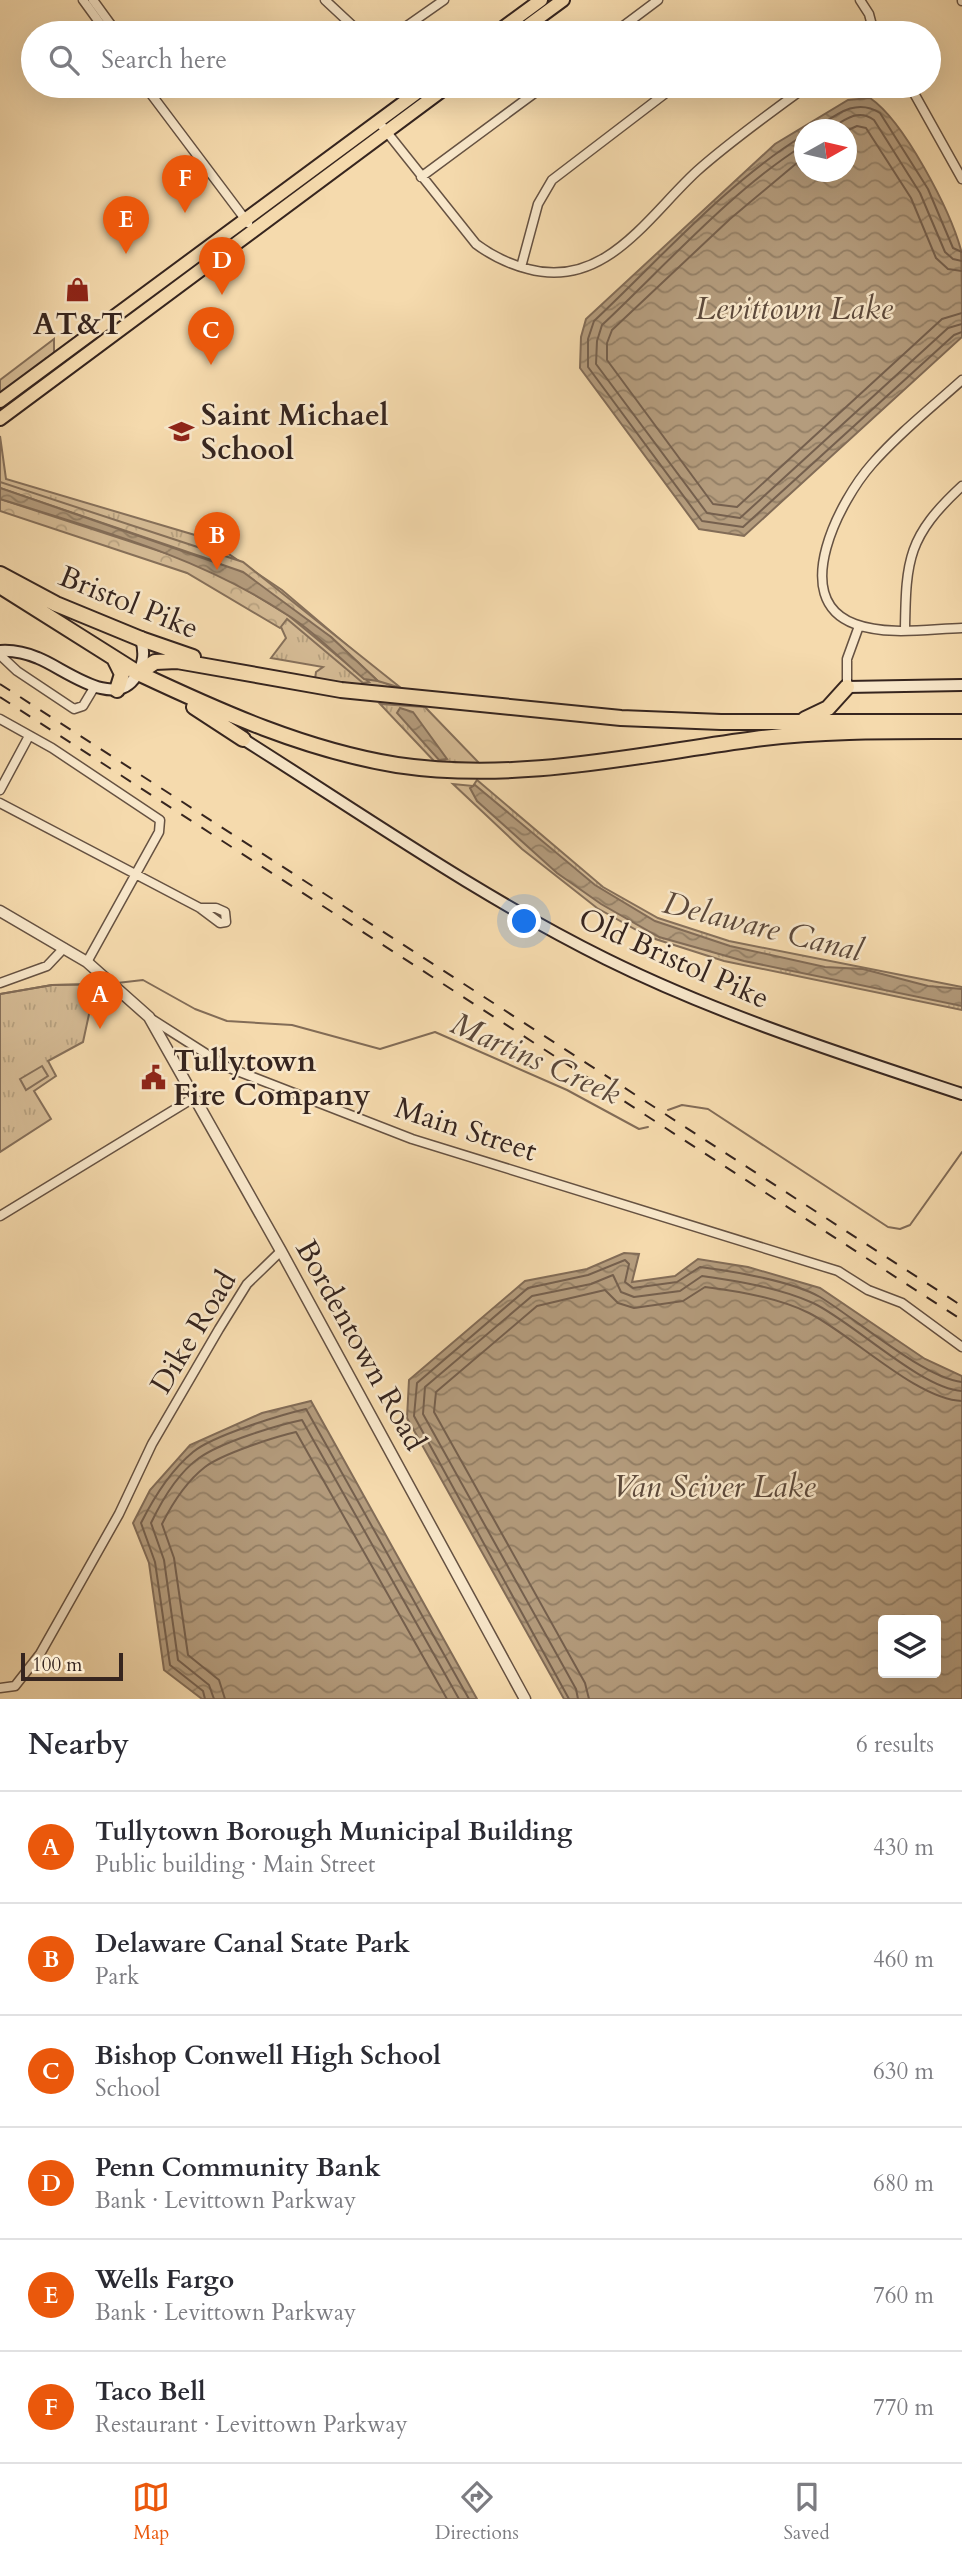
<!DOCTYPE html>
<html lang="en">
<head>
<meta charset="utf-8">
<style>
  :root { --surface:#fff; --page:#f2f2f3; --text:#2b2b33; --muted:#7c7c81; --line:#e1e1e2; --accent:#ea580c }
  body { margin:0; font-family:Cardo,serif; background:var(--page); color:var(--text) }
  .controls { position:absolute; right:21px; bottom:21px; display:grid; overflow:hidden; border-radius:7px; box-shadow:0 7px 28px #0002 }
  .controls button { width:63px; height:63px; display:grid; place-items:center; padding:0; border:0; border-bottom:2px solid var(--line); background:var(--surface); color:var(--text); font:35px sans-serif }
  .compass { position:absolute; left:794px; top:119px; width:63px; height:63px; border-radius:50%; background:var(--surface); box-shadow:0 7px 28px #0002; rotate:82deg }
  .scale { position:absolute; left:21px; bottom:18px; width:102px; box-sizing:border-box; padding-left:7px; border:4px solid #36251f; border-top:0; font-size:19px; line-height:24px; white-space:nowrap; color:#36251f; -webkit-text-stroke:5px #f8e7ca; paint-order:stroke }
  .you { position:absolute; left:525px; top:922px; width:24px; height:24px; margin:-18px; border:5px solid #fff; border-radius:50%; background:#1a73e8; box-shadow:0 0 0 10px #1a73e833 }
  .badge { display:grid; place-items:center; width:46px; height:46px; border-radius:50%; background:var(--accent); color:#fff; font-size:23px; font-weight:700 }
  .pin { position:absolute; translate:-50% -58px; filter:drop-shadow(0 2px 4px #0008) }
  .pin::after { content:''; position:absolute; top:37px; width:24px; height:21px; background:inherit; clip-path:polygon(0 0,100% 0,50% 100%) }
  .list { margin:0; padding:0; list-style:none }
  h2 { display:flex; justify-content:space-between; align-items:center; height:91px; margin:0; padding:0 28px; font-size:30px }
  h2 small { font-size:23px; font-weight:400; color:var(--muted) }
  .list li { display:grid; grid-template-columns:46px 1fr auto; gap:21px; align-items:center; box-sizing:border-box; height:112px; padding:0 28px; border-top:2px solid var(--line) }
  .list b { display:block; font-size:26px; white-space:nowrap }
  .list p { margin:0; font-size:23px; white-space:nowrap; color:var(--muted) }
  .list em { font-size:23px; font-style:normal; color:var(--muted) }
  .icon { flex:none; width:38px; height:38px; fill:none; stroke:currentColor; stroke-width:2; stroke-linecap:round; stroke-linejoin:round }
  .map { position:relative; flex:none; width:962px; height:1699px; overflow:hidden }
  .search { position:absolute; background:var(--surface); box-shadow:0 7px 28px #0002; left:21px; right:21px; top:21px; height:77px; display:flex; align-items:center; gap:18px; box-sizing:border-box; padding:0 24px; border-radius:38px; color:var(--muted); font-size:26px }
  .sheet { height:763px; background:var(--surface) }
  nav { display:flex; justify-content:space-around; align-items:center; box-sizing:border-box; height:98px; border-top:2px solid var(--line); background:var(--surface); font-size:19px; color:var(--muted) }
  nav a { display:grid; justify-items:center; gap:4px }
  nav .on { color:var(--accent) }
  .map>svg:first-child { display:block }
  .grass { fill:url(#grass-tufts); stroke:#86705a; stroke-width:2 }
  .forest { fill:url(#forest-crowns); stroke:#86705a; stroke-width:2 }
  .pitch { fill:#d5bb95; stroke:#86705a; stroke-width:2 }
  .water { fill:url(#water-waves); stroke:#826c57; stroke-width:2; fill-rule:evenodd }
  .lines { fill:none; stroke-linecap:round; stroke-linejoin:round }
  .shore { stroke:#75604e; stroke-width:2 }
  .stream { stroke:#826c57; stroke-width:2 }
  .minor-casing { stroke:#665242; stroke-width:11 }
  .tertiary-casing { stroke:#665242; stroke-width:13 }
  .secondary-casing { stroke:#36251f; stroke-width:14 }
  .primary-casing { stroke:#36251f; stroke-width:16 }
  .trunk-casing { stroke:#36251f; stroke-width:18 }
  .motorway-casing { stroke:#36251f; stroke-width:18 }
  .minor { stroke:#f8e7ca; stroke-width:8 }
  .tertiary { stroke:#f8e7ca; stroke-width:10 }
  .secondary { stroke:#f8e7ca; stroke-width:10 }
  .primary { stroke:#f5daad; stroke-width:12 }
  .trunk { stroke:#f5daad; stroke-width:14 }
  .motorway { stroke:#f5daad; stroke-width:14 }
  .rail { stroke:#36251f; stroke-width:2; stroke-dasharray:12 12; stroke-linecap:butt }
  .labels { text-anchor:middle; stroke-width:5; stroke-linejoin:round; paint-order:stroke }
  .poi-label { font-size:30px; font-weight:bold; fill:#36251f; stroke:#f8e7ca; text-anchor:start }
  .street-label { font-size:30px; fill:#36251f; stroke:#f8e7ca }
  .water-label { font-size:32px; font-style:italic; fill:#5c493b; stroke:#f8e7ca }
</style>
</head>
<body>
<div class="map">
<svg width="962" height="1699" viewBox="0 0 962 1699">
  <defs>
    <pattern id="grass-tufts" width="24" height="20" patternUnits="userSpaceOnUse" patternTransform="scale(1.75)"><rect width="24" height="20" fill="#d5bb95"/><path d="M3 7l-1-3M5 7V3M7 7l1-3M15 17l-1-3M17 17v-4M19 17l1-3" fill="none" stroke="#b7a180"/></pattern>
    <pattern id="forest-crowns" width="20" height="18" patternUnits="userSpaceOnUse" patternTransform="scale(1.75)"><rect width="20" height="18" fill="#d5bb95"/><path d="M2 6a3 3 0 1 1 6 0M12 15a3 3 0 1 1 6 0" fill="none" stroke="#b7a180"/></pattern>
    <pattern id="water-waves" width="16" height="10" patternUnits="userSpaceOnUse" patternTransform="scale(1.75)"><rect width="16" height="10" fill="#b49c7d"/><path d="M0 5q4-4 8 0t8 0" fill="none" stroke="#937f66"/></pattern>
  </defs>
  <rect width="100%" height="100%" fill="#f5daad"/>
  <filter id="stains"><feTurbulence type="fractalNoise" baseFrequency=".00286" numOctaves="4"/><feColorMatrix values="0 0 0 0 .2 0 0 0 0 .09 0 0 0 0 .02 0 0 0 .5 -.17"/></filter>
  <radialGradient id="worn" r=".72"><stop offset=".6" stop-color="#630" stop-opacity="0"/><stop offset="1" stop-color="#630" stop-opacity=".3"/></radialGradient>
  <!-- grass -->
  <path class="grass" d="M54,339V356L0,396V380Z
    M0,436L6,479L205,538L282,590L369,664L383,682L402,690L315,679L316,672L323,667L271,658L286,638L281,627L210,582L154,559L0,507Z
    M380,704L425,707L480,764L434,761Z
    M477,780L603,887L658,918L729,941L962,987V1010L724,961L649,937L597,908L522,849L453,784L473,786Z
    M104,984L119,997L91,1005L83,1042L48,1061L56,1076L34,1091L51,1119L0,1152V994L52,985Z"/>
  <!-- forest -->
  <path class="forest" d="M0,482L243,562L401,688L378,681L331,637L217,562L0,488Z
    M0,499L193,562L239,585L289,616L369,682L363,683L287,619L280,628L187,573L0,511Z"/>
  <!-- pitch -->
  <path class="pitch" d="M42,1066L48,1076L26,1090L20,1079Z"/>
  <!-- water -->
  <path class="water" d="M870,98C904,121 950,210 961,250C962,272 962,313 962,337L744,536L699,529L580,368L581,337L586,319L775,144L848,100ZM804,130H846V172H804Z
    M0,488L243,572L331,637L378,681L364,679C339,658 314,631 286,614C198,556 99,530 0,499Z
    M400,708L413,712L447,759L439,760L397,713Z
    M475,785L595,885L655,921L730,946L825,967L863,969L928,986L962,989V1006L744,961L659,937L601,904L557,873L477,801L470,788Z
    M624,1253L639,1254L632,1282L675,1276L698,1259L748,1267L820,1288L925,1359L962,1376V1699H564L407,1418L409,1380L525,1281L587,1269ZM883,1620H936V1673H883Z
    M311,1401L477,1699H202L164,1670L149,1563L133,1523L150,1490L190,1445L262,1413Z"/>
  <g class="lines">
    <!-- shore -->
    <path class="shore" d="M813,130C835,116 855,97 880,113L928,189L953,248L962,252
      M829,130C844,120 858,108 874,120L920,193L945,252L953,259L962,261
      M846,131L857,126L866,128L911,198L936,258L948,269L962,271
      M804,135C726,183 661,258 594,321L588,339V367L702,521L743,527L954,335L962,332
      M804,145C733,189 664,267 602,325L597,341L596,364L707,513L740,518L948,328L962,324
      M804,157L730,219L612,330L607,343V360L713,504L737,507L942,319L962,313
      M205,1699L203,1691L170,1665L155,1562L141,1523C154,1497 170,1471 193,1452C212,1436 280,1415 306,1409L469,1699
      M214,1699L209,1685L178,1660L164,1560L151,1523C162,1500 178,1473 199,1458C222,1442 274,1426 302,1420L459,1699
      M225,1699L219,1680L188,1655L174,1558L162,1524C172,1504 187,1481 205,1467C222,1454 274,1437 296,1432L447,1699
      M569,1699L414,1416L417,1383L528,1288L588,1275L625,1260L629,1264L625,1282L633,1288L677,1282L700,1267C732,1271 792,1281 820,1297C855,1318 924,1378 962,1382
      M578,1699L576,1689L423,1414L425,1387L532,1296L591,1284L613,1275L621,1292L634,1297L680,1291L702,1276C738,1281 780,1288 813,1303C852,1321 921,1389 962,1391
      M589,1699L585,1683L434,1412L436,1392L537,1306L605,1290L618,1303L634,1308L683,1301L705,1287C738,1291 779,1298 809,1313C851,1334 917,1400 962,1401"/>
    <!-- stream -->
    <path class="stream" d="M117,983L143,980L195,1009L227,1021L292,1025L380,1049L435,1032L567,1090L639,1129L648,1127
      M0,994L52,985L104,984
      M668,1110L682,1105L708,1109L888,1227L900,1229L910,1225L962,1152"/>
    <defs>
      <path id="minor" d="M83,0L107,33
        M93,0L117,33
        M325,0L355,28L376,33
        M860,0L869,14L874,33
        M962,0V1
        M383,33L404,28L444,0
        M614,33L658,0
        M750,33H766
        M145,86L248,223
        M910,86L962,179
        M378,121L476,244C492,256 509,264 528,269C605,290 648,216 697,171C732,140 770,113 807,86
        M421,177L544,86
        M521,267L538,204L552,180L675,86
        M962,380C932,407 899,433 872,464C841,499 787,599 855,624C887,636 929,629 962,628
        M905,629C906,559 908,536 962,486
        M0,655L17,671L74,709L83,706L95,686
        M847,687V659L859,626
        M0,719L52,748L160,820L159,832L87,962
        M0,790L29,736
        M0,803L200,908L220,923L226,922L225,912L216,908H200
        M0,983L47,966L64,948
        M150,1018L227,1067L412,1139L838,1271L868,1290L902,1303L962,1347
        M0,1216L195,1097
        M0,1688L15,1686L40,1654L119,1514L152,1444L219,1329L247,1284L281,1251"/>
      <path id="tertiary" d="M0,911L87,962L149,1017L281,1251L525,1699"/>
      <path id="secondary" d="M0,651C13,650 26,653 38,658C64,668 114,711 136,676C144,664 145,653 141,639
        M847,687L962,685
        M243,739C362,814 479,896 606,959C719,1015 842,1054 962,1094"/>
      <path id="primary" d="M496,33L541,0
        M518,33L563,0
        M0,401L426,86
        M0,419L448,86"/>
      <path id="trunk" d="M0,574L56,604L141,639
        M0,586L138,673
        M115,660L122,674L117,690"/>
      <path id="motorway" d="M141,639L193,657
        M194,707L243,739
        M805,719L828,708L847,687
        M962,722H721L621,718L341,690L177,661L155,662L138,673C221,712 305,750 397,765C518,783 636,755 755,739C824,730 893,731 962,731"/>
    </defs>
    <!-- minor casing -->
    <use href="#minor" class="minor-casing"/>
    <!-- tertiary casing -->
    <use href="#tertiary" class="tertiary-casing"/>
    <!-- secondary casing -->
    <use href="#secondary" class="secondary-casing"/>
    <!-- primary casing -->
    <use href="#primary" class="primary-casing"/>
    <!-- trunk casing -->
    <use href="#trunk" class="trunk-casing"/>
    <!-- motorway casing -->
    <use href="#motorway" class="motorway-casing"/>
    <!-- minor -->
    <use href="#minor" class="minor"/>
    <!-- tertiary -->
    <use href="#tertiary" class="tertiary"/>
    <!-- secondary -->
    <use href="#secondary" class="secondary"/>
    <!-- primary -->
    <use href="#primary" class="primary"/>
    <!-- trunk -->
    <use href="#trunk" class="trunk"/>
    <!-- motorway -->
    <use href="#motorway" class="motorway"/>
    <!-- rail -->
    <path class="rail" d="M0,684L962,1306
      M0,697L962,1320"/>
  </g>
  <!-- icons -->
  <defs>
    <symbol id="shop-bare" viewBox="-9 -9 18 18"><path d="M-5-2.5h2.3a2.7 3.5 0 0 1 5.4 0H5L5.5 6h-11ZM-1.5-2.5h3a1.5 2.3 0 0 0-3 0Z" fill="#8f2418" stroke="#f8e7ca" stroke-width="2.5" paint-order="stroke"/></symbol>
    <symbol id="school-bare" viewBox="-9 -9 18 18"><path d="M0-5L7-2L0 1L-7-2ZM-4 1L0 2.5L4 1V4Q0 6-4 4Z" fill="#8f2418" stroke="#f8e7ca" stroke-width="2.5" paint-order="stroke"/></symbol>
    <symbol id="civic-bare" viewBox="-9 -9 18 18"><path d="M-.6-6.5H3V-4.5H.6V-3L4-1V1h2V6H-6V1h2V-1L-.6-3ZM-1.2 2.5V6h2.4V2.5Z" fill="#8f2418" stroke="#f8e7ca" stroke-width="2.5" paint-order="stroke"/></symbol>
  </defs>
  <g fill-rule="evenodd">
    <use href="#shop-bare" x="60" y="272" width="35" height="35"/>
    <use href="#school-bare" x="164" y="414" width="35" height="35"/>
    <use href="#civic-bare" x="136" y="1060" width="35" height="35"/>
  </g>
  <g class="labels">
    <!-- poi labels -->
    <g class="poi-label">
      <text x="78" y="334" text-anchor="middle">AT&amp;T</text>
      <text x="201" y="425">Saint Michael<tspan x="201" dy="34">School</tspan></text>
      <text x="173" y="1071">Tullytown<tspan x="173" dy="34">Fire Company</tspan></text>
    </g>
    <!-- street labels -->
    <g class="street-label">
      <text transform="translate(129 602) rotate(22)" y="10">Bristol Pike</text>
      <text transform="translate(674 958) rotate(24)" y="10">Old Bristol Pike</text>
      <text transform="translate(466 1129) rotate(18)" y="10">Main Street</text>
      <text transform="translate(193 1332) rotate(-59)" y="10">Dike Road</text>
      <text transform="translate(361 1345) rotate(61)" y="10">Bordentown Road</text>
    </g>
    <!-- water labels -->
    <g class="water-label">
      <text x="794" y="319">Levittown Lake</text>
      <text transform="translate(763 926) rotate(14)" y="11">Delaware Canal</text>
      <text transform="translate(536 1058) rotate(24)" y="11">Martins Creek</text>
      <text x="714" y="1497">Van Sciver Lake</text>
    </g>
  </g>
  <rect width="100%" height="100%" filter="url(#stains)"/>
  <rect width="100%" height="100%" fill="url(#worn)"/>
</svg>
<div class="controls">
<button><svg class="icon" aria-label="layers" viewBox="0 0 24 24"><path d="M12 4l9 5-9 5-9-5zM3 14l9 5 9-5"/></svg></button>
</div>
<svg class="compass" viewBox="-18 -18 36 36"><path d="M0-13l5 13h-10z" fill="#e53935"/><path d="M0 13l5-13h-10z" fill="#7c7c81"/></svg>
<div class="scale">100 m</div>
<div class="you"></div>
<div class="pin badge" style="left:100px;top:1029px">A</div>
<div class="pin badge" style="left:217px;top:570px">B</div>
<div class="pin badge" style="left:211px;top:365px">C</div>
<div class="pin badge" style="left:222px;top:295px">D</div>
<div class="pin badge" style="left:126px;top:254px">E</div>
<div class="pin badge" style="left:185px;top:213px">F</div>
<div class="search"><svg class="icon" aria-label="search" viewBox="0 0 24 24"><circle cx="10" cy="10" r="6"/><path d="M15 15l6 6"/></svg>Search here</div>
</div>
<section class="sheet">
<h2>Nearby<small>6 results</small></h2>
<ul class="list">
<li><span class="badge">A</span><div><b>Tullytown Borough Municipal Building</b><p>Public building · Main Street</p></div><em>430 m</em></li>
<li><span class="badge">B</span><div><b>Delaware Canal State Park</b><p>Park</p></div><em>460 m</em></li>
<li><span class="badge">C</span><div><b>Bishop Conwell High School</b><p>School</p></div><em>630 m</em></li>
<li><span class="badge">D</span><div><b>Penn Community Bank</b><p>Bank · Levittown Parkway</p></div><em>680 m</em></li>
<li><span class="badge">E</span><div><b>Wells Fargo</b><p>Bank · Levittown Parkway</p></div><em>760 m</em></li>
<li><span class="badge">F</span><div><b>Taco Bell</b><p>Restaurant · Levittown Parkway</p></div><em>770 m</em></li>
</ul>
</section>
<nav>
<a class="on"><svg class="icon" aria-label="map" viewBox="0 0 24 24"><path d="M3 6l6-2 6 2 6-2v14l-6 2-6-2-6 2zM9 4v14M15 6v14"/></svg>Map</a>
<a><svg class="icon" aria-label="directions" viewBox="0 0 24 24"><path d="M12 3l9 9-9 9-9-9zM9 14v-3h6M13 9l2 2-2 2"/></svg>Directions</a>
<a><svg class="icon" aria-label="saved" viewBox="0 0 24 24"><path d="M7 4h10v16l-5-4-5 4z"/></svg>Saved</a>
</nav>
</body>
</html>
